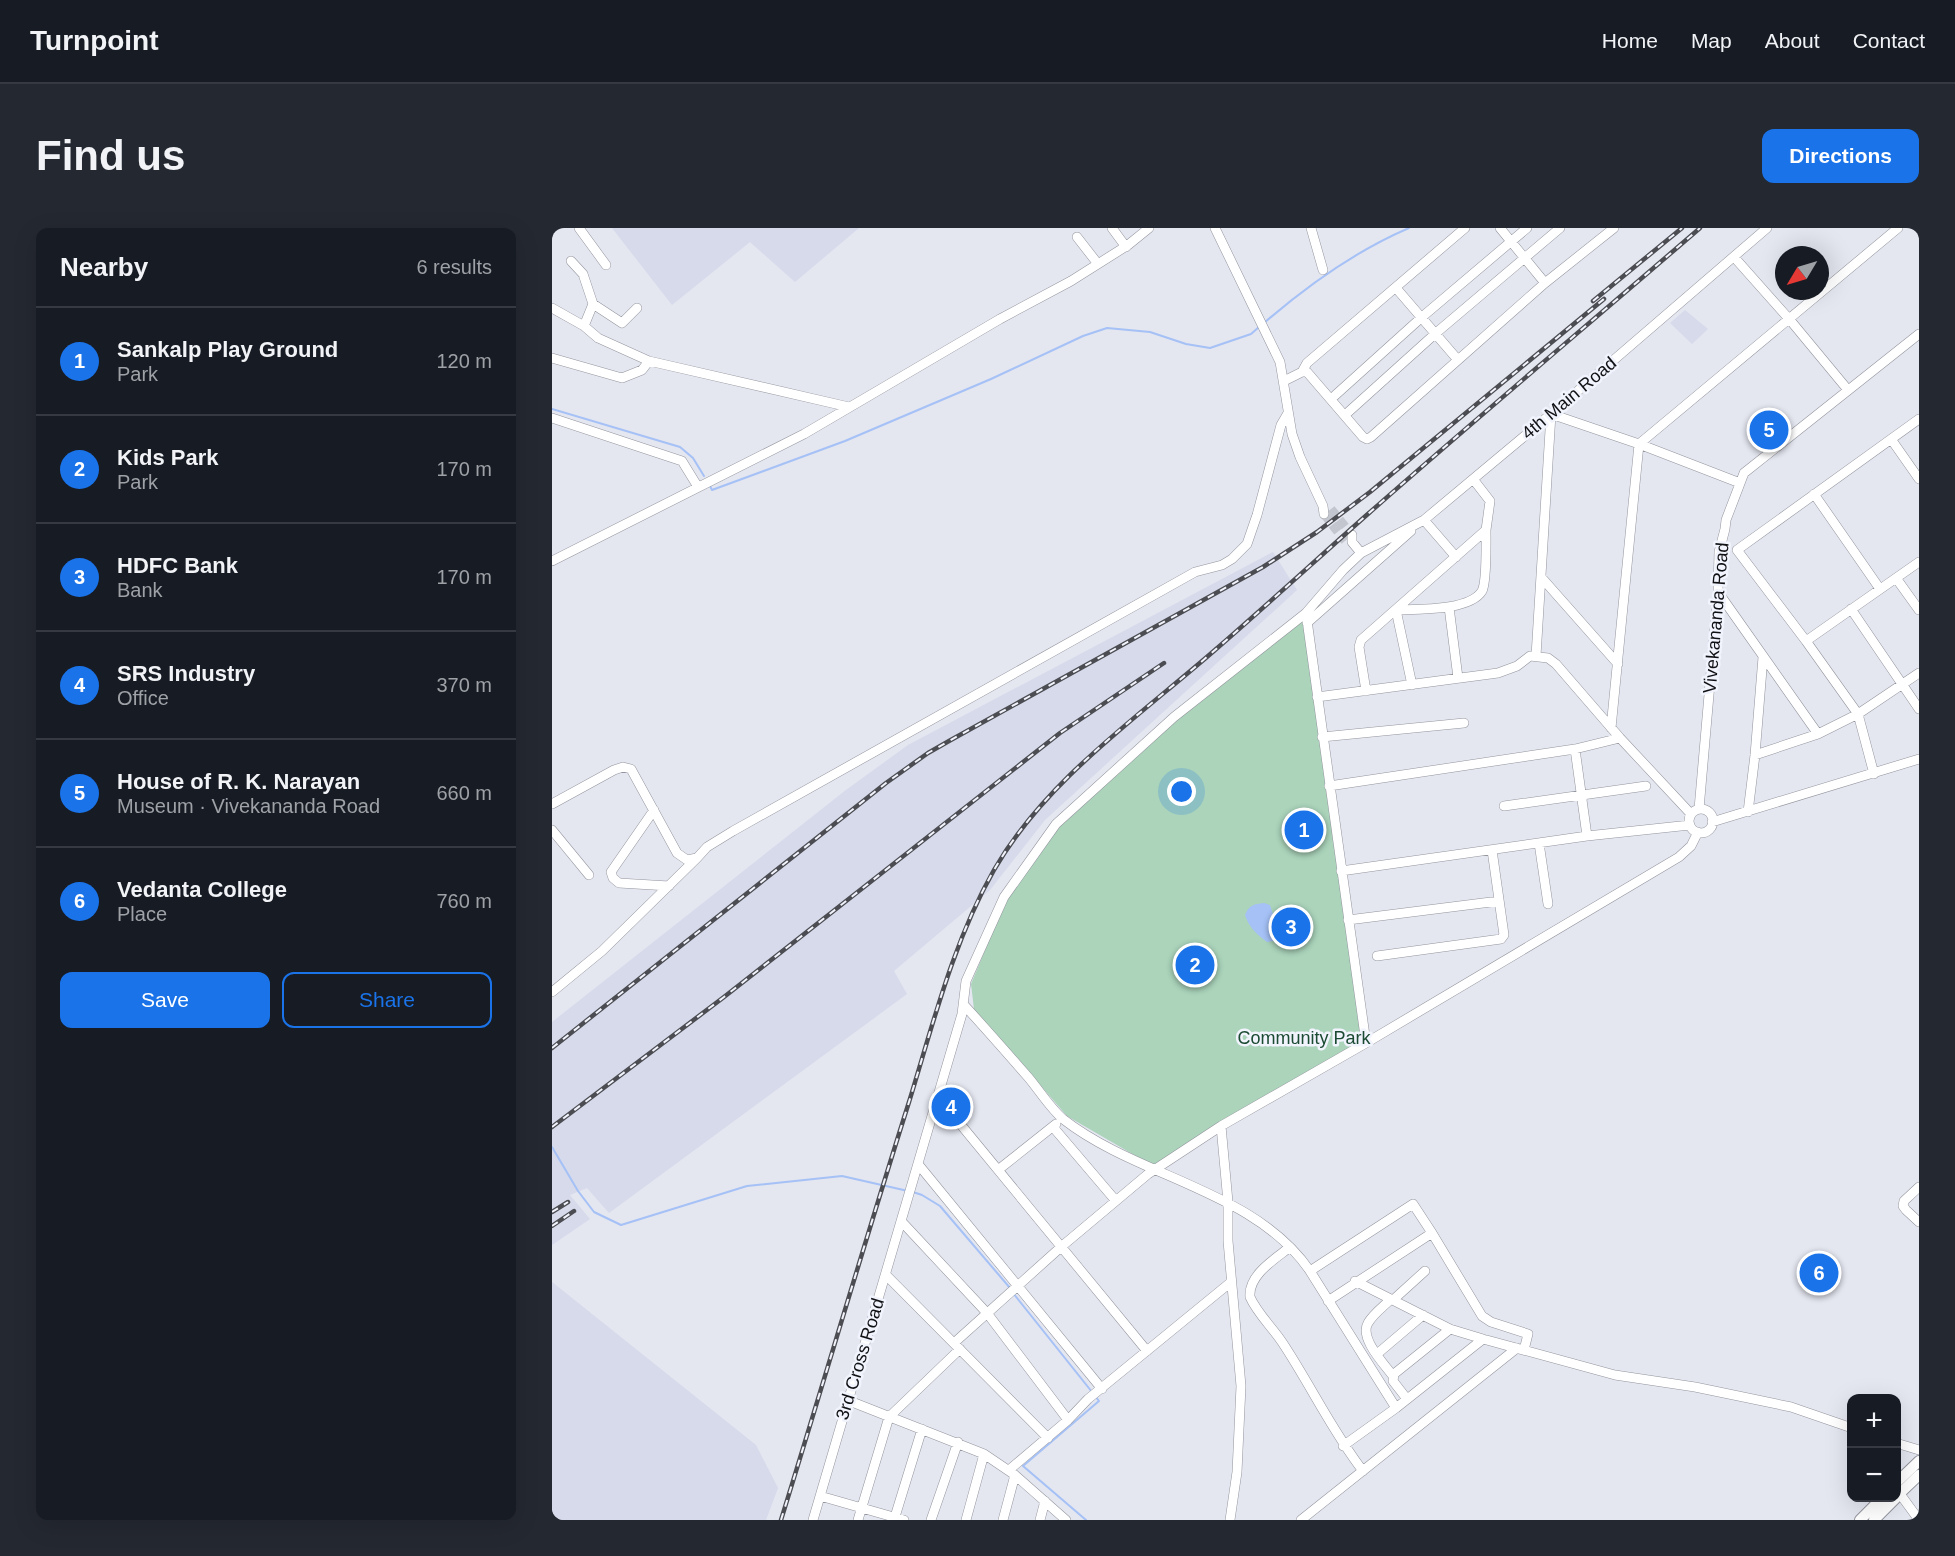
<!DOCTYPE html>
<html lang="en">
<head>
<meta charset="utf-8">
<style>
  :root { --surface:#171b24; --page:#242831; --text:#f1f3f6; --muted:#9ea1a6; --line:#363941; --accent:#1a73e8 }
  body { margin:0; font-family:Arial,sans-serif; background:var(--page); color:var(--text) }
  .controls { position:absolute; right:18px; bottom:18px; display:grid; overflow:hidden; border-radius:12px; box-shadow:0 6px 24px #0002 }
  .controls button { width:54px; height:54px; display:grid; place-items:center; padding:0; border:0; border-bottom:2px solid var(--line); background:var(--surface); color:var(--text); font:30px sans-serif }
  .compass { position:absolute; left:1223px; top:18px; width:54px; height:54px; border-radius:50%; background:var(--surface); box-shadow:0 6px 24px #0002; rotate:232deg }
  .you { position:absolute; left:630px; top:564px; width:21px; height:21px; margin:-15px; border:4px solid #fff; border-radius:50%; background:#1a73e8; box-shadow:0 0 0 9px #1a73e833 }
  .badge { display:grid; place-items:center; width:39px; height:39px; border-radius:50%; background:var(--accent); color:#fff; font-size:20px; font-weight:700 }
  .pin { position:absolute; translate:-50% -50%; border:3px solid #fff; box-shadow:0 2px 6px #0006 }
  .list { margin:0; padding:0; list-style:none }
  h2 { display:flex; justify-content:space-between; align-items:center; height:78px; margin:0; padding:0 24px; font-size:26px }
  h2 small { font-size:20px; font-weight:400; color:var(--muted) }
  .list li { display:grid; grid-template-columns:39px 1fr auto; gap:18px; align-items:center; box-sizing:border-box; height:108px; padding:0 24px; border-top:2px solid var(--line) }
  .list b { display:block; font-size:22px; white-space:nowrap }
  .list p { margin:0; font-size:20px; white-space:nowrap; color:var(--muted) }
  .list em { font-size:20px; font-style:normal; color:var(--muted) }
  .actions { display:flex; gap:12px; padding:18px 24px }
  .actions a { flex:1; padding:14px 0; border:2px solid var(--accent); border-radius:12px; text-align:center; font-size:21px; color:var(--accent) }
  .actions .main { background:var(--accent); color:#fff }
  .map { position:relative; flex:none; width:1367px; height:1292px; overflow:hidden; border-radius:12px }
  header { display:flex; align-items:center; gap:36px; box-sizing:border-box; height:84px; padding:0 30px; background:var(--surface); border-bottom:2px solid var(--line) }
  header strong { font-size:28px }
  nav { display:flex; gap:33px; margin-inline-start:auto; font-size:21px }
  .intro { display:flex; align-items:center; justify-content:space-between; box-sizing:border-box; height:144px; padding:0 36px }
  h1 { margin:0; font-size:42px }
  .button { padding:15px 27px; border-radius:12px; background:var(--accent); color:#fff; font-size:21px; font-weight:700 }
  main { display:flex; gap:36px; padding:0 36px }
  aside { flex:1; background:var(--surface); border-radius:12px; box-shadow:0 6px 24px #0002 }
  .map>svg:first-child { display:block }
  .built { fill:#d6daeb }
  .green { fill:#abd4bb }
  .water { fill:#a5c1f6 }
  .lines { fill:none; stroke-linecap:round; stroke-linejoin:round }
  .stream { stroke:#a5c1f6; stroke-width:2 }
  .minor-tunnel { stroke:#c4c6cf; stroke-width:9; stroke-dasharray:9 4.5; stroke-linecap:butt }
  .minor-casing { stroke:#93959e; stroke-width:10 }
  .major-casing { stroke:#93959e; stroke-width:12 }
  .minor { stroke:#fff; stroke-width:9 }
  .major { stroke:#fff; stroke-width:10 }
  .rail-casing { stroke:#4c4d52; stroke-width:4.5 }
  .rail { stroke:#f1f3fd; stroke-width:2; stroke-dasharray:7; stroke-linecap:butt }
  .labels { text-anchor:middle; stroke-width:5; stroke-linejoin:round; paint-order:stroke }
  .street-label { font-size:18px; fill:#101114; stroke:#f1f3fd }
  .park-label { font-size:18px; fill:#1b4a32; stroke:#f1f3fd }
</style>
</head>
<body>
<header>
<strong>Turnpoint</strong>
<nav><a>Home</a><a>Map</a><a>About</a><a>Contact</a></nav>
</header>
<div class="intro"><h1>Find us</h1><a class="button">Directions</a></div>
<main>
<aside>
<h2>Nearby<small>6 results</small></h2>
<ul class="list">
<li><span class="badge">1</span><div><b>Sankalp Play Ground</b><p>Park</p></div><em>120 m</em></li>
<li><span class="badge">2</span><div><b>Kids Park</b><p>Park</p></div><em>170 m</em></li>
<li><span class="badge">3</span><div><b>HDFC Bank</b><p>Bank</p></div><em>170 m</em></li>
<li><span class="badge">4</span><div><b>SRS Industry</b><p>Office</p></div><em>370 m</em></li>
<li><span class="badge">5</span><div><b>House of R. K. Narayan</b><p>Museum · Vivekananda Road</p></div><em>660 m</em></li>
<li><span class="badge">6</span><div><b>Vedanta College</b><p>Place</p></div><em>760 m</em></li>
</ul>
<div class="actions"><a class="main">Save</a><a>Share</a></div>
</aside>
<div class="map">
<svg width="1367" height="1292" viewBox="0 0 1367 1292">
  <rect width="100%" height="100%" fill="#e4e6f0"/>
  <!-- built -->
  <path class="built" d="M60,0H307L243,54L198,14L120,77Z
    M1133,82L1156,101L1140,116L1118,95Z
    M721,324L745,362L493,592L438,662L342,743L355,766L57,985L35,960L18,967L38,991L0,1017V794L294,562L356,517Z
    M0,1054L204,1217L226,1260L214,1292H0Z"/>
  <!-- green -->
  <path class="green" d="M752,390L811,813L601,938L515,888L422,781L419,756L453,674L508,598L624,492Z"/>
  <!-- water -->
  <path class="water" d="M712,675L718,677L723,692L721,713L715,714C704,706 697,699 693,687C697,677 702,676 712,675Z"/>
  <g class="lines">
    <!-- stream -->
    <path class="stream" d="M712,95C756,57 803,23 857,0
      M0,181L128,219L141,230L152,248
      M158,258L160,262L293,213L439,151L531,108L555,100L598,104L634,116L658,120L699,106L707,99
      M0,919L26,963L42,984L69,997L195,958L290,948L356,963
      M361,964L370,967L388,978L458,1060
      M461,1065L540,1164
      M534,1292L471,1238L547,1173L543,1168"/>
    <!-- minor-tunnel -->
    <path class="minor-tunnel" d="M779,281L800,307
      M772,286L793,313"/>
    <defs>
      <path id="minor" d="M27,0L54,37
        M560,0L574,19
        M663,0L728,134L740,206L748,229L771,278L772,286
        M759,0L771,42
        M948,0L993,55
        M525,9L546,36
        M1182,29L1238,92L1296,162
        M19,33L31,46L41,76L70,95L85,80
        M844,60L906,132
        M0,80L32,98L46,110L97,133L297,179
        M32,98L41,76
        M0,130L70,150L90,142L97,133
        M750,144L755,135L913,0
        M732,153L750,144H755L811,209L815,211L819,209L993,55L1062,0
        M779,171L870,89L975,0
        M793,187L884,105L1008,0
        M0,190L130,233L146,259
        M1339,211L1367,251
        M1262,266L1328,361
        M869,294L872,292L904,329
        M800,307V314L809,325L791,342L754,385L814,815
        M809,325L872,292L999,186L1215,0
        M0,333L252,206L448,91L519,53L576,17L597,0
        M989,349L1066,436
        M1344,350L1367,382
        M1166,364L1266,506
        M897,379L906,450
        M1299,381L1367,481
        M755,395L859,303
        M1254,413L1367,334
        M984,428L999,186L1087,216L1188,255
        M860,457L844,382C865,381 918,383 930,363C935,354 934,315 934,302
        M814,463L807,419L809,412L934,302L938,273L921,251
        M765,469L946,445L965,438L978,428L996,430L1004,436L1068,510L1139,586
        M1059,500L1087,216L1346,0
        M770,509L912,495
        M1023,521L1035,608
        M1203,527L1266,506L1306,486L1367,445
        M1322,546L1306,486L1254,413L1185,322L1367,191
        M777,558L1023,521L1068,510
        M0,576L62,542L71,539L79,541L125,625L135,632L145,630L155,619L181,603L643,344L670,337L680,331L695,316L705,287L729,197L736,185
        M952,578L1094,558
        M1147,581L1166,364L1167,324L1173,301L1174,292L1192,245L1367,106
        M1137 593a12 12 0 1 1 24 0a12 12 0 1 1-24 0Z
        M102,582L59,644L61,650L67,655L117,658
        M1196,584L1203,527L1211,429
        M1160,594L1367,531
        M0,602L37,647
        M987,615L996,676
        M789,643L1035,608L1138,597
        M796,692L947,673
        M825,728L949,711L952,707L940,622
        M0,764L50,723L145,630
        M412,777C434,801 455,825 476,849C487,862 498,880 511,891C586,950 703,962 758,1043L844,1180
        M386,869L595,1123
        M669,898L676,974V1013L689,1158L685,1244L678,1292
        M501,899L564,973
        M366,936L550,1161
        M446,942L504,896
        M1367,959L1352,973L1351,978L1354,982L1367,994
        M350,994L435,1085L516,1192
        M738,1019C723,1031 696,1047 698,1069C705,1085 720,1099 730,1114C758,1156 780,1203 811,1243
        M758,1043L861,976L880,1005L930,1088L939,1094L976,1106L972,1122
        M334,1047L496,1210
        M803,1053L898,1101L931,1111L1063,1147L1143,1159L1239,1179L1300,1200
        M839,1071C832,1078 821,1086 816,1095C807,1110 832,1136 841,1148
        M841,1072L873,1043
        M776,1073L880,1005
        M402,1115L509,1019L596,946L669,898L814,815L1127,629L1139,618L1146,604
        M825,1126L871,1087
        M855,1171L841,1153L842,1146L898,1101
        M295,1172L432,1226L463,1247L514,1292
        M1344,1215L1367,1222
        M791,1218L844,1180L931,1111
        M457,1242L516,1192L536,1171L679,1054
        M1348,1266L1367,1292
        M268,1268L352,1292
        M261,1292L410,786L414,753L452,669L504,596L622,489L754,385
        M306,1292L337,1189L408,1121
        M342,1292L370,1201
        M379,1292L406,1214
        M414,1292L432,1226
        M451,1292L463,1247
        M488,1292L493,1273
        M749,1292L965,1120"/>
      <path id="major" d="M1344,1255L1367,1233
        M1344,1269L1367,1247
        M1308,1292L1330,1270
        M1322,1292L1344,1270"/>
    </defs>
    <!-- minor casing -->
    <use href="#minor" class="minor-casing"/>
    <!-- major casing -->
    <use href="#major" class="major-casing"/>
    <!-- minor -->
    <use href="#minor" class="minor"/>
    <!-- major -->
    <use href="#major" class="major"/>
    <defs>
      <path id="rail" d="M1041,73L1130,0
        M0,820L334,555L376,525L397,513L711,339L765,304L818,264L1052,71
        M0,899L172,769L508,505L612,435
        M0,984L16,974
        M0,998L22,983
        M229,1292C272,1153 313,1013 357,874C381,796 401,714 442,642C494,552 585,490 663,422C715,377 765,331 817,285C926,189 1038,95 1148,0"/>
    </defs>
    <!-- rail casing -->
    <use href="#rail" class="rail-casing"/>
    <!-- rail -->
    <use href="#rail" class="rail"/>
  </g>
  <g class="labels">
    <!-- street labels -->
    <g class="street-label">
      <text transform="translate(1017 170) rotate(-40)" y="6">4th Main Road</text>
      <text transform="translate(1164 390) rotate(-85)" y="6">Vivekananda Road</text>
      <text transform="translate(308 1131) rotate(-73)" y="6">3rd Cross Road</text>
    </g>
    <!-- park labels -->
    <g class="park-label">
      <text x="752" y="816">Community Park</text>
    </g>
  </g>
</svg>
<div class="controls">
<button>+</button>
<button>−</button>
</div>
<svg class="compass" viewBox="-18 -18 36 36"><path d="M0-13l5 13h-10z" fill="#e53935"/><path d="M0 13l5-13h-10z" fill="#9ea1a6"/></svg>
<div class="you"></div>
<div class="pin badge" style="left:752px;top:602px">1</div>
<div class="pin badge" style="left:643px;top:737px">2</div>
<div class="pin badge" style="left:739px;top:699px">3</div>
<div class="pin badge" style="left:399px;top:879px">4</div>
<div class="pin badge" style="left:1217px;top:202px">5</div>
<div class="pin badge" style="left:1267px;top:1045px">6</div>
</div>
</main>
</body>
</html>
